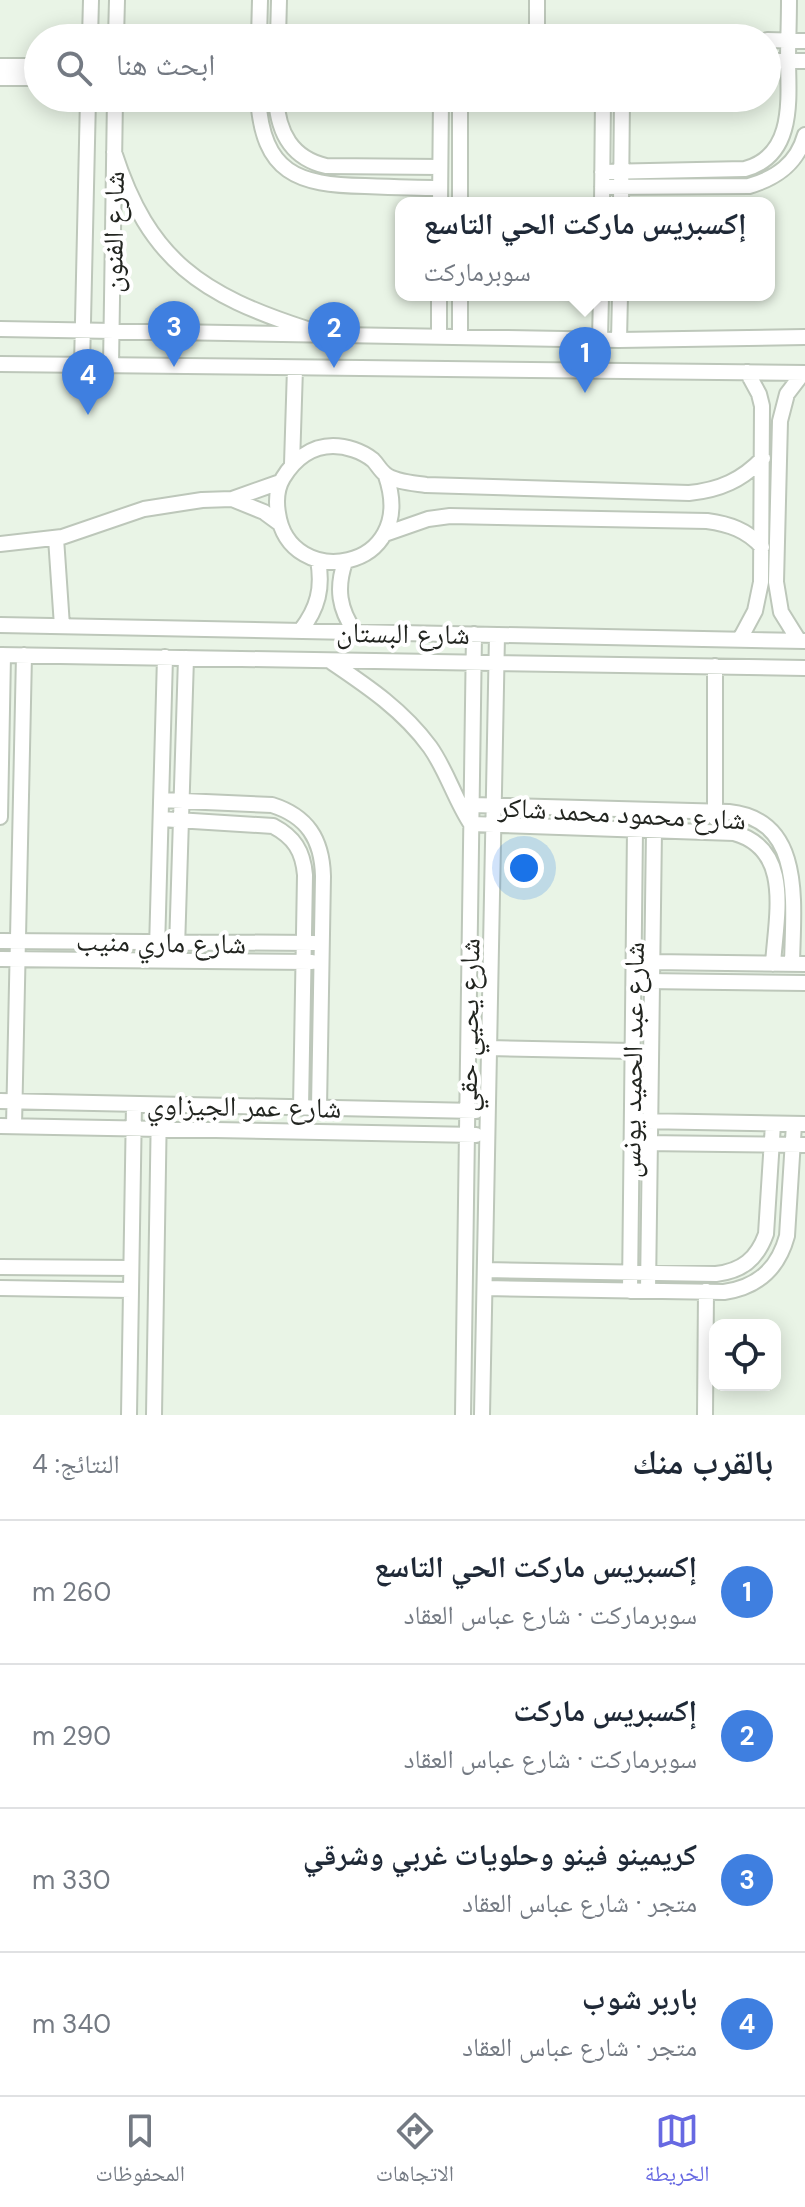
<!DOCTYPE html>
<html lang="ar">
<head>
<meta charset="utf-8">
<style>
  :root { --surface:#fff; --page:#f2f2f3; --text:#1f2937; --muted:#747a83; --line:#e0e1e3; --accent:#6769e2 }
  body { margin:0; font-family:"DM Sans","Noto Naskh Arabic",sans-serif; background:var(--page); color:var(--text); direction:rtl }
  .controls { position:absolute; right:24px; bottom:24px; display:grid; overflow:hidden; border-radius:16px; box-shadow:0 4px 20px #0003 }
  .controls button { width:72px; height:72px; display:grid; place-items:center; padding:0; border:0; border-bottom:2px solid var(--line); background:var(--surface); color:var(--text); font:40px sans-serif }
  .you { position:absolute; left:524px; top:868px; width:28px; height:28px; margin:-20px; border:6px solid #fff; border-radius:50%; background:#1a73e8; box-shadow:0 0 0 12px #1a73e833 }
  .badge { display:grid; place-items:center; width:52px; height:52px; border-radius:50%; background:var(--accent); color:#fff; font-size:26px; font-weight:700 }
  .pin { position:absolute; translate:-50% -66px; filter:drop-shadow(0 2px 4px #0008) }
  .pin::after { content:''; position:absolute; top:42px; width:28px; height:24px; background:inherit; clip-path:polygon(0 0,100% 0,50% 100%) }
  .popup { position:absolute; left:395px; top:197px; width:380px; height:104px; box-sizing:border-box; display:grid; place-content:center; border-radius:16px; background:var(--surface); filter:drop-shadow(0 2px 6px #0005); font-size:26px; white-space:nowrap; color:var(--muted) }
  .popup b { font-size:30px; color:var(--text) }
  .popup::after { content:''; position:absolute; left:50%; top:100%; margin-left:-16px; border:16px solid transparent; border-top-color:var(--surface) }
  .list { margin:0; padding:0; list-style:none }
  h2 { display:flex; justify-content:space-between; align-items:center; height:104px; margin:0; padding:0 32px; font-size:34px }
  h2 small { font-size:26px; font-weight:400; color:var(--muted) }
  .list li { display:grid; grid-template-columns:52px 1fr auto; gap:24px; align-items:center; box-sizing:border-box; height:144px; padding:0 32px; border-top:2px solid var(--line) }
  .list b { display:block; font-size:30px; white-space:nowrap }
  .list p { margin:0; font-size:26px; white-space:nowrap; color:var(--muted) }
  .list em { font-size:26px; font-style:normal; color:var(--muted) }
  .icon { flex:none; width:44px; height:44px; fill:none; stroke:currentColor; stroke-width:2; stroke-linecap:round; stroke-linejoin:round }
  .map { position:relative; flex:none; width:805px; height:1415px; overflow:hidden; direction:ltr }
  .search { position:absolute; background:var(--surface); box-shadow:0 4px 20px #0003; left:24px; right:24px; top:24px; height:88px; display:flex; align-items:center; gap:20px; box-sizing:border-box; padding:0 28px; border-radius:44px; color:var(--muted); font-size:30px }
  .sheet { height:680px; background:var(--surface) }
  nav { display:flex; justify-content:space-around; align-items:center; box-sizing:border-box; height:112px; border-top:2px solid var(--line); background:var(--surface); font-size:22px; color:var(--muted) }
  nav a { display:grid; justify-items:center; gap:4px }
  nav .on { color:var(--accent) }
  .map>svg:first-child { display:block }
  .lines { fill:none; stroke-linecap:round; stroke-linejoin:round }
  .minor-casing { stroke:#bdc7ba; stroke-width:18 }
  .minor { stroke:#fff; stroke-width:14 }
  .labels { text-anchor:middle; stroke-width:8; stroke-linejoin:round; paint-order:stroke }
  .street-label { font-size:28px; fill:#222520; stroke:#fff }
</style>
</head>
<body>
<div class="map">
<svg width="805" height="1415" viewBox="0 0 805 1415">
  <rect width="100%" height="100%" fill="#e9f4e6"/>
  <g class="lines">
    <defs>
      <path id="minor" d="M259,35L521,38
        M90,38L91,0
        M116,38L117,0
        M259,38L260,0
        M278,38L279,0
        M537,38V0
        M767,40L805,41
        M767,61H805
        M0,66H38
        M0,78H38
        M258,98C263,173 297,185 365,186C390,187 415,188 440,188
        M276,98C278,133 292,158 326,166L440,167
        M114,152C149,261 202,295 307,329
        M602,172L745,169C793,156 789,104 788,63C788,42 789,21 789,0
        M602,187L749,186C776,178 797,164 805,135
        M440,203L441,98
        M460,203V98
        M602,203L603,98
        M621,203L622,98
        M0,329L619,340L805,337
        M439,337V295
        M460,337V295
        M600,339L601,295
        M619,340L620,295
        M0,364L805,373
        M82,366L88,98
        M111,366L115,98
        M292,464L295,368
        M386,476C419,572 289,592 278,513C276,501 277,488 283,478C294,460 311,446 333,446C346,446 362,451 373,460C377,464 380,470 385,474C394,482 413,483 426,485L689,493C720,490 742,480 763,458
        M232,499L264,512L279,523
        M385,534L428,519L450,516L707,521C729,524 747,530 762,547
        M56,538L62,626
        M0,544L62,537L144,509L202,500L232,499L280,482
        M345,562C336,588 339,609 355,632
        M0,625L805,641
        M301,630C318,608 323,588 318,560
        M740,639L755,611L761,582L762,406L759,394L747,372
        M799,641L781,612L776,582L780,421L787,394L803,373
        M0,655L805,668
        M330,661C367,686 403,710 430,747C447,771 455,800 471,824L734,833C793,849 776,916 773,964
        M715,666V818
        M161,800L272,805C307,816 322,839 323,876L319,1108
        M472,805L729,812C805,820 793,904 792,964
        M0,817L3,655
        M161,819L273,826C294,837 303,851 305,875L301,1108
        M0,941L314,943
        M177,948L186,658
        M157,949L165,657
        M0,959L312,962
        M652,962L805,964
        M645,981L805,983
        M489,1048L632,1051
        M0,1101L476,1111
        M641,1121L805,1124
        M0,1126L476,1135
        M14,1126L24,655
        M644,1143L805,1145
        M0,1267L131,1268
        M485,1270L716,1274C742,1271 757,1259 766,1234L773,1124
        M0,1288L131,1290
        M485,1288L724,1292C758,1287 778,1269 787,1236L794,1124
        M630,1291L635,829
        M648,1291L654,830
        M129,1415L134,1104
        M154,1415L159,1105
        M463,1415L474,634
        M482,1415L497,635
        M705,1415L706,1291"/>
    </defs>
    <!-- minor casing -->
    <use href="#minor" class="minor-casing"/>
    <!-- minor -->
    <use href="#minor" class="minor"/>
  </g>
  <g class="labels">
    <!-- street labels -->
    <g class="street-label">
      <text transform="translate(113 232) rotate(-89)" y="10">شارع الفنون</text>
      <text transform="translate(403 633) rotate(1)" y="10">شارع البستان</text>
      <text transform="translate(622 813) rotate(3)" y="10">شارع محمود محمد شاكر</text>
      <text transform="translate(161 942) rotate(1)" y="10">شارع ماري منيب</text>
      <text transform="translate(468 1025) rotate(-89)" y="10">شارع يحيي حقي</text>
      <text transform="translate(632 1060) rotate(-89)" y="10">شارع عبد الحميد يونس</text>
      <text transform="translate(244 1106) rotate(1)" y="10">شارع عمر الجيزاوي</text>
    </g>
  </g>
</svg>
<div class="controls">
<button><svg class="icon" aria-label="locate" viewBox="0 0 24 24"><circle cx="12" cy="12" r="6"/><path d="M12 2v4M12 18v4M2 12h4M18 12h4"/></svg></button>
</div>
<div class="you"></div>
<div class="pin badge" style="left:585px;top:393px;background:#3f7fe0">1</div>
<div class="popup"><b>إكسبريس ماركت الحي التاسع</b>سوبرماركت</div>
<div class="pin badge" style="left:334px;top:368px;background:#3f7fe0">2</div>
<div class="pin badge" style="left:174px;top:367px;background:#3f7fe0">3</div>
<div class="pin badge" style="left:88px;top:415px;background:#3f7fe0">4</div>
<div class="search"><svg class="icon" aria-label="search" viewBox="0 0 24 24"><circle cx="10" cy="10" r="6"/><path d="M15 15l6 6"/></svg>ابحث هنا</div>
</div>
<section class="sheet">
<h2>بالقرب منك<small>النتائج: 4</small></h2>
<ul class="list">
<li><span class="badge" style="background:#3f7fe0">1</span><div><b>إكسبريس ماركت الحي التاسع</b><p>سوبرماركت · شارع عباس العقاد</p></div><em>260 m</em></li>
<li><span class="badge" style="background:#3f7fe0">2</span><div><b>إكسبريس ماركت</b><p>سوبرماركت · شارع عباس العقاد</p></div><em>290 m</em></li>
<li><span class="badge" style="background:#3f7fe0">3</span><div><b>كريمينو فينو وحلويات غربي وشرقي</b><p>متجر · شارع عباس العقاد</p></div><em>330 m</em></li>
<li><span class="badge" style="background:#3f7fe0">4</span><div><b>باربر شوب</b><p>متجر · شارع عباس العقاد</p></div><em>340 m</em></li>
</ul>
</section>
<nav>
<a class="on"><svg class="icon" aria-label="map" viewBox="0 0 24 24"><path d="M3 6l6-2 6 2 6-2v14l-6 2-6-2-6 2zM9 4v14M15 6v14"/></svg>الخريطة</a>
<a><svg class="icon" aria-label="directions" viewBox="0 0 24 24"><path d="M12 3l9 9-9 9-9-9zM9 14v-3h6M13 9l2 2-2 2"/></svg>الاتجاهات</a>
<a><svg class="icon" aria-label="saved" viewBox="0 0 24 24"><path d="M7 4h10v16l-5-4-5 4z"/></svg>المحفوظات</a>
</nav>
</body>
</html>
